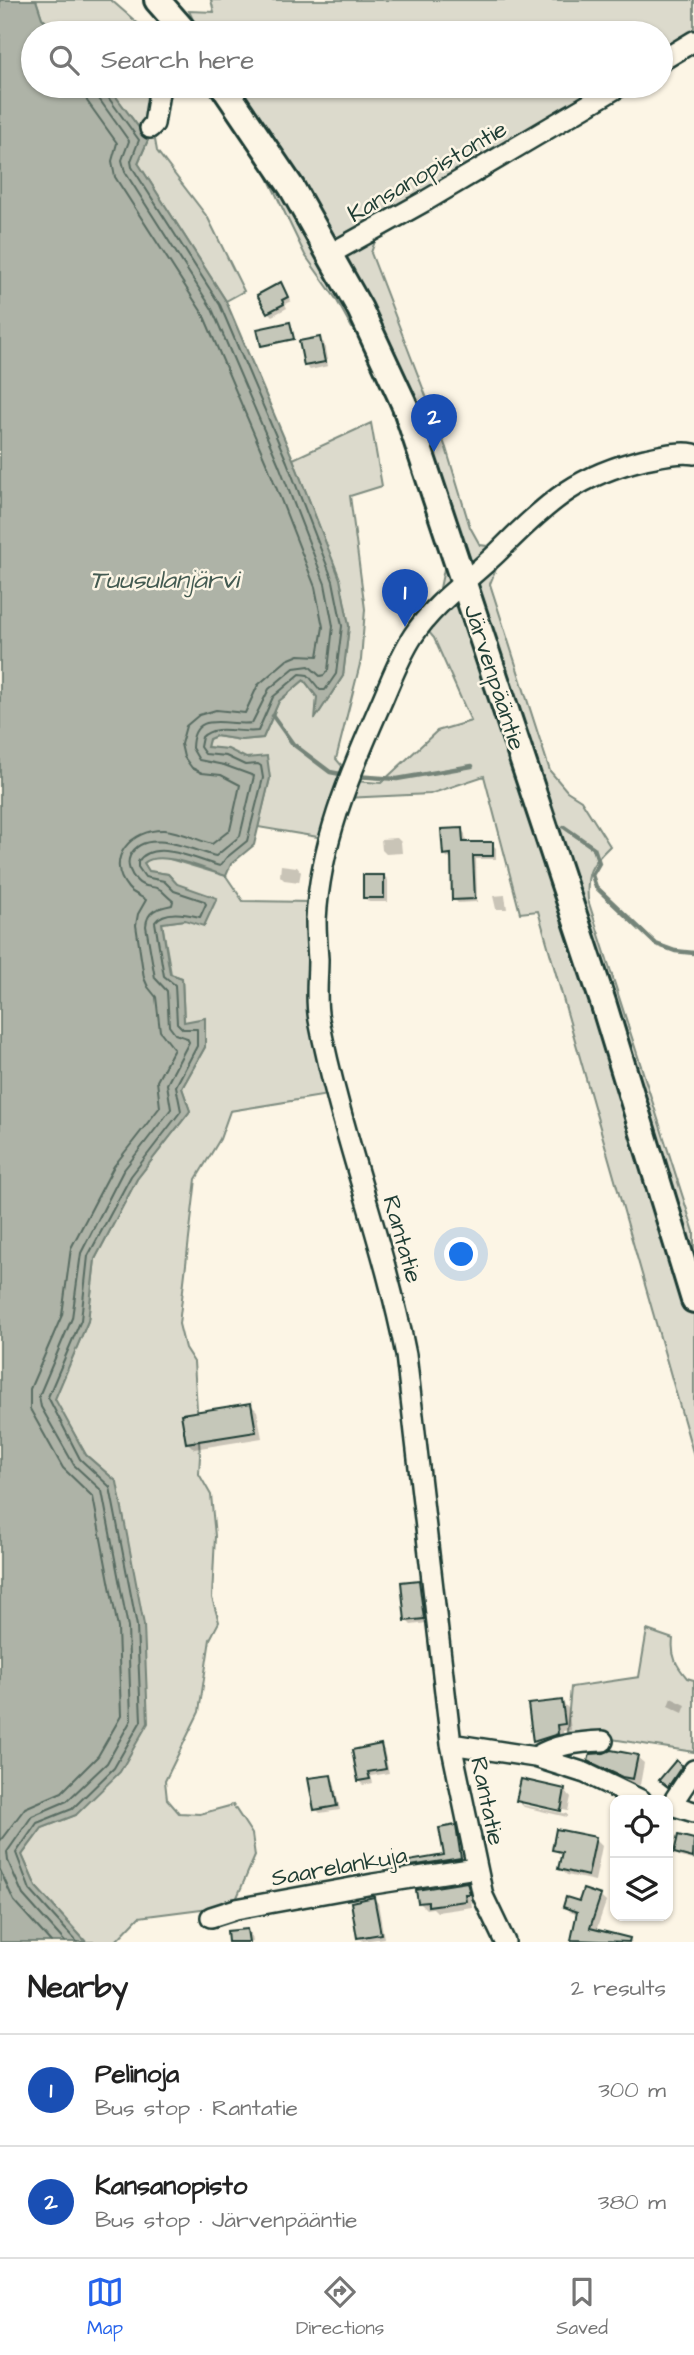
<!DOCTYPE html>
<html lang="en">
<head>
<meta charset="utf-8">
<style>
  :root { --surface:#fff; --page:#f2f2f2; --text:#222; --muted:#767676; --line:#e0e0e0; --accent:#2563eb }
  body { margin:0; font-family:"Architects Daughter",sans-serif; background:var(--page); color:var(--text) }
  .controls { position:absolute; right:21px; bottom:21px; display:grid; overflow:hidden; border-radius:14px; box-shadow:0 2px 5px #0004 }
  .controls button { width:63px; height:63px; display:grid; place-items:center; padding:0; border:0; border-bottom:2px solid var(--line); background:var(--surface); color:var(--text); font:35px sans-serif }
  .you { position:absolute; left:462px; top:1255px; width:24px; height:24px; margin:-18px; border:5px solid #fff; border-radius:50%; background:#1a73e8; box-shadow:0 0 0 10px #1a73e833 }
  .badge { display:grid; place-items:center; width:46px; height:46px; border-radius:50%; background:var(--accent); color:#fff; font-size:23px; font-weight:700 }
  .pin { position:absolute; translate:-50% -58px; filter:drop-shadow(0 2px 4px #0008) }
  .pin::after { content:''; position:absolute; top:37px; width:24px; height:21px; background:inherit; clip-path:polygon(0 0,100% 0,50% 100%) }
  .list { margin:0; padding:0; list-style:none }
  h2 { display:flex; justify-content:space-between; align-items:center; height:91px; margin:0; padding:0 28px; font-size:30px }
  h2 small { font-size:23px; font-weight:400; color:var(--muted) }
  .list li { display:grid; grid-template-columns:46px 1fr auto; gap:21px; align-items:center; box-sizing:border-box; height:112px; padding:0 28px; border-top:2px solid var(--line) }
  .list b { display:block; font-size:26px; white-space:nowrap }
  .list p { margin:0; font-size:23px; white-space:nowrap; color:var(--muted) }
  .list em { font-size:23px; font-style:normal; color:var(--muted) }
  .icon { flex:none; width:38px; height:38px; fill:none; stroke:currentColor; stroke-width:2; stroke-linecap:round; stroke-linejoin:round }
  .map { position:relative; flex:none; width:694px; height:1942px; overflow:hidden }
  .search { position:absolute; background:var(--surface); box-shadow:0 2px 5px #0004; left:21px; right:21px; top:21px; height:77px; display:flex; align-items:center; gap:18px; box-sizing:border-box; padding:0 24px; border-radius:38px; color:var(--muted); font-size:26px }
  .sheet { height:315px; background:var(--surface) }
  nav { display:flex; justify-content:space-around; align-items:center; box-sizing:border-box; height:98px; border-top:2px solid var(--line); background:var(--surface); font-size:19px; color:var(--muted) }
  nav a { display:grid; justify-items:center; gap:4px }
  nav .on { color:var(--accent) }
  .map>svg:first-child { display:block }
  .green { fill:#dcdacc; stroke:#7e8c80; stroke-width:2 }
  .water { fill:#aeb3a7; stroke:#758479; stroke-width:2 }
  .shadow { fill:#0003 }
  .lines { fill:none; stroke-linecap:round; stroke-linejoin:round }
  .shore { stroke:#586c62; stroke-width:2 }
  .stream { stroke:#758479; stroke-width:4.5 }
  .building { fill:#c5c7b9; stroke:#1f3d34; stroke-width:2 }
  .minor-casing { stroke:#1f3d34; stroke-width:24 }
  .major-casing { stroke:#1f3d34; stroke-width:30 }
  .minor { stroke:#fcf5e5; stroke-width:19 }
  .major { stroke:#fcf5e5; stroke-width:24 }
  .labels { text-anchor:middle; stroke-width:5; stroke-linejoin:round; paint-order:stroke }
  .street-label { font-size:24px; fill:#1f3d34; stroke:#fcf5e5 }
  .water-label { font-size:26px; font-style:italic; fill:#435a51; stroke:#fcf5e5 }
</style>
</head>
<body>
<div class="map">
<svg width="694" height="1942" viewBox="0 0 694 1942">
  <rect width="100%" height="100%" fill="#fcf5e5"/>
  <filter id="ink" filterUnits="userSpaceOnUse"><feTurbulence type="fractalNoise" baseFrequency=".0143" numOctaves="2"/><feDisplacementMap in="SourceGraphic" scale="14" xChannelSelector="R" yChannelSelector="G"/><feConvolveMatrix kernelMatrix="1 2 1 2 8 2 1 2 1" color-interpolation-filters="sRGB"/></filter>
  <g filter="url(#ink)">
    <!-- green -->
    <path class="green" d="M36,0H111L149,33H57L42,18Z
      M211,0H694V51L661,71V33H199L189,11L214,12Z
      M108,86H160L154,134L157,151L208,218L244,291L226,301L138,163L148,140Z
      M224,86H636L375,241L371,253L446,448L470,527L480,545L487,546L496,569L490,584L550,771L567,791L581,800L610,846C590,865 586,873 588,900L694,1232V1456L538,911L520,913L484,776L430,794L345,798L336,840L258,827L270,778C248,759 237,750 207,747L209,739L216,736L241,740L263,738L279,701L304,680L317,697L316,717L343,676L349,626L340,580L293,459L371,423L382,486L350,496L365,609L361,660L336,759L355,781L381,783L437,731L471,721L434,638L416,617L439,593L445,564L417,479L362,332L352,328L336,299L305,255Z
      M163,857L226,876L243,901L311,902L328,1095L230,1111L220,1139L196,1179L179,1324L185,1348L194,1362L200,1456L199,1474L211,1495L215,1536L212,1598L219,1622L210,1639L199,1712L165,1781L167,1799L179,1813L200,1814L233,1805L252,1834L255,1856L235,1902L209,1908L139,1917L115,1942H86L36,1887L22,1855L42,1828L76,1815L117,1482L86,1455L54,1399L88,1321L95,1259L137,1179L190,1111L182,1088L205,1047L184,1022L182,978L171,974L162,923L185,920L177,884L168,874L148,871L144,863L149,859Z
      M647,1630L673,1639C671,1656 676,1665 687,1678L694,1680V1752L567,1732L571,1687L639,1677Z"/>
    <!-- water -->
    <path class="water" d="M0,0H36L42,18L57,33H33V86H108L148,140L138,163L226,301L293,459L340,579L349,626L343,676L315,719L317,697L304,680L279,701L263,738L241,740L216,736L209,739L207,747L228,749L246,758L267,756L270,778L254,845L231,864L226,876C206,870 161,849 144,863L149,871L168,874L177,884L217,898L204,926L185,920L162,923L170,974L182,978L184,1022L205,1018V1047L182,1088L190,1111L137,1179L95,1259L88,1321L55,1399L86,1455L117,1482L144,1625L148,1723L120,1772L76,1815L42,1828L22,1855L36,1887L86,1942H0Z"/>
    <!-- shadow -->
    <path class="shadow" d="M280,285L291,301L285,304L287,308L272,316L268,312Z
      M290,324L294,340L264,346L262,345Z
      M319,339L324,343L328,366L310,370L306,366Z
      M462,830L465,834L466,844H492L496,848V859H476L477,902L458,903L454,899L453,857L448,858L444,854Z
      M397,838L401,842L402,853L386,854L382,850L381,839Z
      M281,865L297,867L301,872L299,882L284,880L280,876Z
      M384,876L388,880V902H369L365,898Z
      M505,895L507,909H496L493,896Z
      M251,1405L257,1411L262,1438L194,1449L188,1443Z
      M419,1582L423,1586L427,1623L411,1625L407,1621Z
      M671,1698L686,1705L683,1713L668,1706Z
      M562,1702L568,1708L571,1730L563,1731L564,1741L541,1748L534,1742L530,1705Z
      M380,1746L384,1750L389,1773L371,1776L373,1783L363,1785L359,1781Z
      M637,1757L644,1763L640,1785L630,1783L597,1767L590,1761Z
      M676,1763L685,1771L673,1790L662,1780Z
      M330,1777L334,1781L340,1810L320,1813L316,1809Z
      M565,1790L571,1797L568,1811L523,1801V1805L567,1814V1817L524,1807L518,1801Z
      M457,1829L462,1859L407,1868L406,1866L446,1857Z
      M680,1837L694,1840V1860L680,1857L676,1853Z
      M595,1839L602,1846L595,1881L567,1875L560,1869L563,1857L554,1849Z
      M467,1884L473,1890L476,1900H471L472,1907L437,1912L433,1908L426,1909L419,1902Z
      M600,1896L606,1902L596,1931L633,1942H575L573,1940L578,1915L570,1912L565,1907Z
      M374,1899L378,1903L384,1938L363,1941L359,1937Z
      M247,1930L251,1934L252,1942H230Z"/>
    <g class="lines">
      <!-- shore -->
      <path class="shore" d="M0,1841L25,1808L62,1792L98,1756L121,1716L118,1628L93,1497L63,1468L30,1409V1389L62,1315L71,1248L114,1166L160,1107L157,1081L174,1049L160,1031L156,997L148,987L144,978L136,925L138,914L146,900C141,896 133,894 128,888C104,859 131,829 164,830C180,831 197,840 212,844L230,830L240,785L221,775L202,773L192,768L184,757L181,744L186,726L199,715L216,710L245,713L258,685L287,660L299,655L318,656L323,627L315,587L269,469L203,314L115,177L112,161L117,143L87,101L84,86
        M0,1870L14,1901L51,1942
        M65,1942L23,1895L8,1861L7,1852L32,1816L67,1801L107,1763L131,1720L128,1627L102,1491L74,1465L41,1407L39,1396L72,1318L81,1253L123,1171L171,1109L167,1084L189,1042L187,1038L175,1034L169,1026L167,991L155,978L146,926C147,910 158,908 172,905L173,901C169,898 165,894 161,890C154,885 144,889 137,881C131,875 126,865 130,856C144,826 194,851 216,856L240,836L254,776L224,765L199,760L192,748C193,708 228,727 252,723L269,689L294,668L309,666L320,676L324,675L328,670L333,626L325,584L279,465L212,309L125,172L122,160L129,141L97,96L94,86
        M77,1942L30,1890L16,1853L37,1823L72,1809L114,1768L141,1721L137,1626L110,1487L80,1459L48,1397L81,1320L88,1256L131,1176L181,1111L176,1086L197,1046V1029H183L177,1023L175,985L164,976L155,922C165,909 186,914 200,917L206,904L204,901L174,891L164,881L145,877L138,867V862C153,837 198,861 220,866L226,858L247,841L263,778L261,766L258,764L245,765L226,756L205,754L200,747L202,737C216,723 240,734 258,731L273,697L300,674L308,675L320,690H325L336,674L342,626L333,581L287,462L220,305L132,167L131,161L139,140L105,93L103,86"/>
      <!-- stream -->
      <path class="stream" d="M273,716L293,744L330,772L346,775
        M355,776L397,779L472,766
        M564,827L594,848L599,863L592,875L596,887L656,944L675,951L694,953"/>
    </g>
    <!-- building -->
    <path class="building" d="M281,282L288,297L282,300L284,304L267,313L257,295Z
      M290,322L294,339L261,346L257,329Z
      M320,337L325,362L304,366L299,341Z
      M462,828L463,842H493V856H473L475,899L452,900L451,854L443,855L441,829Z
      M363,875H384V898H363Z
      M251,1403L256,1432L186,1443L181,1414Z
      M419,1580L424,1619L405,1621L401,1582Z
      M562,1700L565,1724L557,1725L558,1734L533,1742L528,1704Z
      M381,1744L386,1769L368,1772L370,1779L358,1781L352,1750Z
      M611,1750L638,1755L633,1779L622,1777L588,1761L590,1754L604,1753Z
      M676,1760L682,1766L668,1787L659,1780Z
      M331,1775L337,1806L314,1810L308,1778Z
      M521,1779L565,1789L561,1811L516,1801Z
      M456,1825L461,1858L404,1867L403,1862L444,1855L439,1828Z
      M556,1829L596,1837L588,1876L558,1869L562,1852L552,1850Z
      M678,1835L694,1839L693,1858L674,1853Z
      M467,1882L470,1894H465L466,1901L428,1906V1902L418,1903L416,1890Z
      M583,1889L601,1895L590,1928L630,1938L629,1942L571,1940L577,1912L563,1907L566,1897L579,1901Z
      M374,1897L381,1934L357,1938L351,1902Z
      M247,1929L249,1942H228L227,1931Z"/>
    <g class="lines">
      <defs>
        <path id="minor" d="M661,61L694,41
          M150,128L154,124L160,86
          M330,254L427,200L620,86
          M451,1744L535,1757L585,1773L641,1800
          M535,1757C557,1744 578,1742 603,1741
          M671,1805L694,1770
          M668,1806L671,1805L694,1812
          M211,1917L236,1909L373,1884L476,1868
          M505,1942L483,1896L451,1744L406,1355C384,1242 341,1133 319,1020C315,1000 318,979 318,959C317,946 316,933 316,920C320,845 348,778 378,710C389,686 398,659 413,636C436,600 474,577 503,547C550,500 579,475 645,459C660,456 679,451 694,454"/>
        <path id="major" d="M157,0L186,33
          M223,86L292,188L360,309L405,406L603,1002L694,1300"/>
      </defs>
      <!-- minor casing -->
      <use href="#minor" class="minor-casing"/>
      <!-- major casing -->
      <use href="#major" class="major-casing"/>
      <!-- minor -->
      <use href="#minor" class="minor"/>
      <!-- major -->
      <use href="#major" class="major"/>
    </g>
  </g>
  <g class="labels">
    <!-- street labels -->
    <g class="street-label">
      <text transform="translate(427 171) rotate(-30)" y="8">Kansanopistontie</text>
      <text transform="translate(495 677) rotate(72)" y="8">Järvenpääntie</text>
      <text transform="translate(403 1239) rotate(74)" y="8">Rantatie</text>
      <text transform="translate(488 1801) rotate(78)" y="8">Rantatie</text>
      <text transform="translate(339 1866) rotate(-10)" y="8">Saarelankuja</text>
    </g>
    <!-- water labels -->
    <g class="water-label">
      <text x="164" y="588">Tuusulanjärvi</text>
    </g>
  </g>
</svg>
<div class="controls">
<button><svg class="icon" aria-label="locate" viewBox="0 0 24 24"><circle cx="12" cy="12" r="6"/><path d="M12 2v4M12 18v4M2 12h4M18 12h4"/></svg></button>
<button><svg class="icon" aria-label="layers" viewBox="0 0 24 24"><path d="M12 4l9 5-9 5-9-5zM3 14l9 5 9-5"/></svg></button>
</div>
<div class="you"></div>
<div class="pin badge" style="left:405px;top:627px;background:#1a4fb4">1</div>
<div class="pin badge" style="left:434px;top:452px;background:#1a4fb4">2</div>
<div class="search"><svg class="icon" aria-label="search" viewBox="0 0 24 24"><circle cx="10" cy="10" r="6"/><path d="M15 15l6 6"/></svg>Search here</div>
</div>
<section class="sheet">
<h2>Nearby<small>2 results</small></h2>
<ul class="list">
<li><span class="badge" style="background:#1a4fb4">1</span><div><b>Pelinoja</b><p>Bus stop · Rantatie</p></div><em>300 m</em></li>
<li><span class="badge" style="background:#1a4fb4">2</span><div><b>Kansanopisto</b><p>Bus stop · Järvenpääntie</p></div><em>380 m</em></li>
</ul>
</section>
<nav>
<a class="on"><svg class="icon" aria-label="map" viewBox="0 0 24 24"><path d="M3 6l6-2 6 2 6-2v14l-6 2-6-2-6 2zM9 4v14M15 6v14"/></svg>Map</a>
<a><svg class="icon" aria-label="directions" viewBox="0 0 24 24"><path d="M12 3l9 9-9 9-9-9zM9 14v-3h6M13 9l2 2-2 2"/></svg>Directions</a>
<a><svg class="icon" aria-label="saved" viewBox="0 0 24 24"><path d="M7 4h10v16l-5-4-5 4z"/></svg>Saved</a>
</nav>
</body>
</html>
